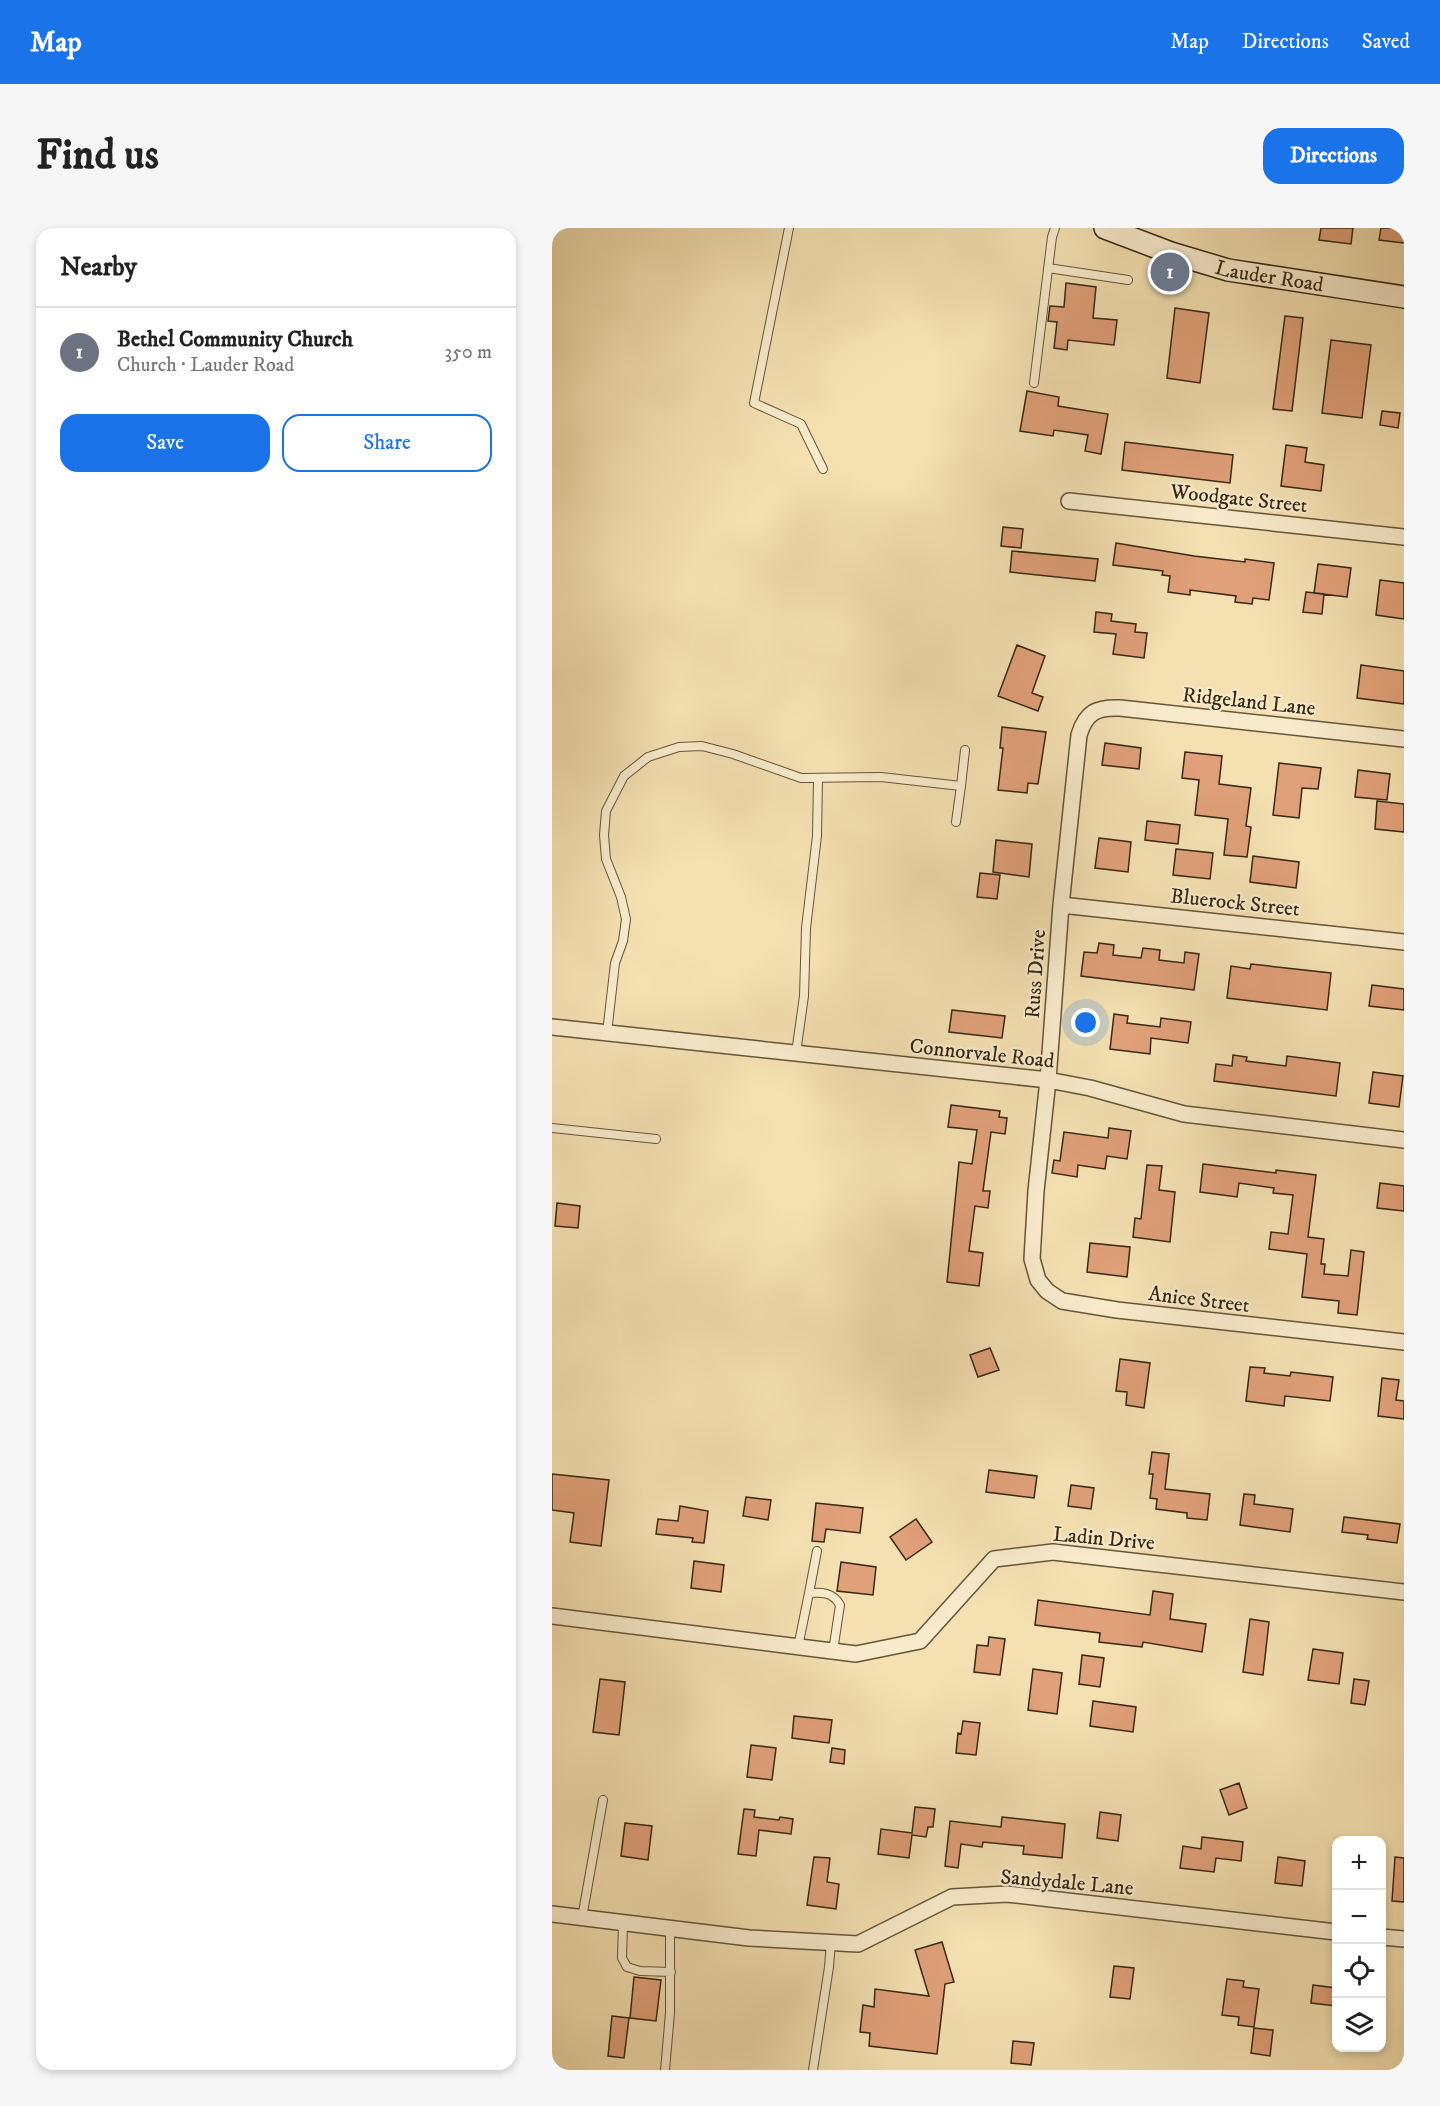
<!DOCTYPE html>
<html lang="en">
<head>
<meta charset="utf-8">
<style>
  :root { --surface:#fff; --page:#f6f6f6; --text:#222; --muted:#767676; --line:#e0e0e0; --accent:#1a73e8 }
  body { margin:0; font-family:"IM FELL DW Pica",serif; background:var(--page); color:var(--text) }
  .controls { position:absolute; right:18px; bottom:18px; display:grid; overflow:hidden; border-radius:12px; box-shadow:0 3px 9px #0003 }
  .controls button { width:54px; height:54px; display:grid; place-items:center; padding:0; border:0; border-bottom:2px solid var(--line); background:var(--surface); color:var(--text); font:30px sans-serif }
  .you { position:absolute; left:534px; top:795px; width:21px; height:21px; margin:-15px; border:4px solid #fff; border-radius:50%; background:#1a73e8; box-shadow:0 0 0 9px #1a73e833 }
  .badge { display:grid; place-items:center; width:39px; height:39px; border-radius:50%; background:var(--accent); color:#fff; font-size:20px; font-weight:700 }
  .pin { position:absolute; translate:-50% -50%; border:3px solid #fff; box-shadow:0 2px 6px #0006 }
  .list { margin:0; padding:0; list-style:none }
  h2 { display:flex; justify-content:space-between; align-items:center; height:78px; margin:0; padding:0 24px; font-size:26px }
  h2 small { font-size:20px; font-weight:400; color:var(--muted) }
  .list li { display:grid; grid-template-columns:39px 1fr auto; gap:18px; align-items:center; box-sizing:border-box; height:90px; padding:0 24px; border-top:2px solid var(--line) }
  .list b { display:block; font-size:22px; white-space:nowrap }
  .list p { margin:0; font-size:20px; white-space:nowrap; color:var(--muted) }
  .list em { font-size:20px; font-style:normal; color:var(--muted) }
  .actions { display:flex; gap:12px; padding:18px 24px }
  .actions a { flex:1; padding:14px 0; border:2px solid var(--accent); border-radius:18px; text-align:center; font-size:21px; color:var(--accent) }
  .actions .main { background:var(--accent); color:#fff }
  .icon { flex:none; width:33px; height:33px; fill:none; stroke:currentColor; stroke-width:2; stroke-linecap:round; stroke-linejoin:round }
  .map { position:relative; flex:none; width:852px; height:1842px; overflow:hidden; border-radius:18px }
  header { display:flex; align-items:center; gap:36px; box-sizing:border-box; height:84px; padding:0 30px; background:var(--accent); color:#fff }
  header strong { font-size:28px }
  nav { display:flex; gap:33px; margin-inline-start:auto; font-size:21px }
  .intro { display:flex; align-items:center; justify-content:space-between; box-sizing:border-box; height:144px; padding:0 36px }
  h1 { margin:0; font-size:42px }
  .button { padding:15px 27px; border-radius:18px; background:var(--accent); color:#fff; font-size:21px; font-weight:700 }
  main { display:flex; gap:36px; padding:0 36px }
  aside { flex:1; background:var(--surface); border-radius:18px; box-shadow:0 3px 9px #0003 }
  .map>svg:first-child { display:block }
  .building { fill:#e0a079; stroke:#372711; stroke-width:1.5 }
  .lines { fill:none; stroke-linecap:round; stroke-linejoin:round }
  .lane-casing { stroke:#665539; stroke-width:10 }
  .street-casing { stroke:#665539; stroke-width:18 }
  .secondary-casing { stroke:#372711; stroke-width:24 }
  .lane { stroke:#f8ebcc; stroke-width:8 }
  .street { stroke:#f8ebcc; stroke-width:15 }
  .secondary { stroke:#f8ebcc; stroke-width:21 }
  .labels { text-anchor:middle; stroke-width:4.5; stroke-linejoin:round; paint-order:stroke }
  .street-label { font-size:21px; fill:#372711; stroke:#f8ebcc }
</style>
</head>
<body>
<header>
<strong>Map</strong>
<nav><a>Map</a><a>Directions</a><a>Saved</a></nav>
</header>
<div class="intro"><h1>Find us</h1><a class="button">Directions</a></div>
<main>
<aside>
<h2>Nearby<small></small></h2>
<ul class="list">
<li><span class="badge" style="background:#6b7280">1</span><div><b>Bethel Community Church</b><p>Church · Lauder Road</p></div><em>350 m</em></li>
</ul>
<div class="actions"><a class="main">Save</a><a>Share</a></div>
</aside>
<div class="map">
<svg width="852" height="1842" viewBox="0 0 852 1842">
  <rect width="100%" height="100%" fill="#f4e0b1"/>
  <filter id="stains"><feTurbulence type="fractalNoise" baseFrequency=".00333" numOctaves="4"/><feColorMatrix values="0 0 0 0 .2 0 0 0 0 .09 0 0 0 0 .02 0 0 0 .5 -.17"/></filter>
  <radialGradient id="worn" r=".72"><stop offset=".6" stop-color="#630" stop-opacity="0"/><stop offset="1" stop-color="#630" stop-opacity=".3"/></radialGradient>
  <!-- building -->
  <path class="building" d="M769,0H801L799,16L767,12Z
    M829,0H852V15L827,12Z
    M514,55L544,59L541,90L565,92L562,117L516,112L515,122L502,120L505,94L496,93L498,78L512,79Z
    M623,80L657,85L648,155L615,150Z
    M733,88L751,90L740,183L721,181Z
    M779,112L819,117L810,190L770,185Z
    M475,163L507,169L506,178L556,186L549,226L533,223L536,207L502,202L501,208L468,203Z
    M830,183L848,185L846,200L828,197Z
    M573,214L681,227L678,255L570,242Z
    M734,217L755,220L753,234L772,237L769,263L729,258Z
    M451,299L471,301L469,320L449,318Z
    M564,315L642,328L693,334V331L722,335L717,372L701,370L700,376L683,374L684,368L638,362V367L616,364L618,348L610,347L611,343L561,337Z
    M460,323L546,331L543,353L458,344Z
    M766,336L799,340L795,369L762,365Z
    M828,352L852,355V391L824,387Z
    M754,364L772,366L770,386L751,384Z
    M544,384L560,386L559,393L584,396L583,404L595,405L592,430L561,426L564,406L542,404Z
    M465,417L493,428L480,465L491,469L486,483L446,468Z
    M809,437L852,443V476L805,470Z
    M450,499L494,504L486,556L476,555L475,565L446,562L451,520H448Z
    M553,515L589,520L587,541L550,537Z
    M633,524L670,528L667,556L699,560L694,598L699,599L695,629L672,627L676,591L643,587L647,552L630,550Z
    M727,535L769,540L766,561L750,560L747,590L721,587Z
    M806,542L838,546L835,572L803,569Z
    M825,573L852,576V604L823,601Z
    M595,593L628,597L626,616L593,612Z
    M547,610L579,614L576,644L543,640Z
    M444,612L480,616L477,649L441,644Z
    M624,621L661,625L658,651L621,647Z
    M701,628L747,634L744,660L698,654Z
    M428,645L448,647L445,671L425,669Z
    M547,715L562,717L561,727L589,730L591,720L608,722L607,732L632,735L633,724L647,726L642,762L529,748L532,724L545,725Z
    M699,736L779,745L775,782L675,770L679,738L698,741Z
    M820,757L852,761V782L817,778Z
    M400,782L453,788L450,810L397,804Z
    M562,786L576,788L575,795L608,799L609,790L639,794L636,815L599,810L598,826L558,821Z
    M681,827L695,829L694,833L734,838L735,828L788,835L784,868L662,853L664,836L680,838Z
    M821,844L851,848L847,879L817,875Z
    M399,877L448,883L447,889L455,890L453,906L439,904L431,963H438L436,980L423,978L417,1023L431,1025L427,1058L395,1054L407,934L420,936L425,902L396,899Z
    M557,900L579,903L575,931L555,928L553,941L526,937L525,949L500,945L502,932L508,933L512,904L556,910Z
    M651,936L724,945V942L764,947L756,1009L772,1011L769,1036H773L772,1046L796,1048L799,1022L812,1024L805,1087L786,1085L787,1073L750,1069L755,1026L717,1021L719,1004L736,1006L741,967L721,965L722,960L687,955L685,969L648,964Z
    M595,937L610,938L607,962L623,964L618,1014L581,1009L583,990L589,991Z
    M828,955L852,958V983L825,980Z
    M5,975L28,978L26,1000L3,998Z
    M538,1015L578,1019L575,1049L535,1044Z
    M438,1120L447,1142L426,1149L418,1127Z
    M568,1131L598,1135L592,1180L574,1177L575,1164L564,1163Z
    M698,1139L713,1140L712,1145L738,1148L739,1144L781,1149L778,1173L733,1168L732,1178L694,1173Z
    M830,1150L847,1152L844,1172L852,1173V1191L826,1188Z
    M600,1224L617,1226L613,1261L658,1266L655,1292L635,1290V1285L604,1281L605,1271L598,1270L601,1246H597Z
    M437,1242L485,1248L482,1270L434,1264Z
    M0,1246L57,1252L49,1318L18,1314L22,1285L0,1282Z
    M519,1257L542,1260L539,1281L516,1278Z
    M692,1266L703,1267L702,1276L741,1281L738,1304L688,1297Z
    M194,1269L219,1272L216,1292L191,1288Z
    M264,1275L311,1280L308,1305L274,1301L272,1314L260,1313Z
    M128,1278L156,1283L152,1315L140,1314L141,1310L104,1306L106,1291L126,1293Z
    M792,1289L848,1296L845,1315L815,1311L816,1307L790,1304Z
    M364,1291L380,1314L354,1332L338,1309Z
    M142,1333L172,1337L169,1364L139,1360Z
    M289,1334L324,1339L321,1367L285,1363Z
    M601,1363L621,1366L618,1391L654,1396L650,1424L591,1414L590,1419L547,1414L548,1405L483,1397L486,1372L598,1387Z
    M698,1391L717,1394L711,1447L691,1444Z
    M437,1409L453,1411L448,1447L422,1444L425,1417L436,1418Z
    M761,1421L791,1425L787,1456L756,1452Z
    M530,1427L552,1430L548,1459L527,1456Z
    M481,1441L510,1445L505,1486L476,1482Z
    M48,1451L73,1454L67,1507L41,1504Z
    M802,1451L817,1453L813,1477L799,1475Z
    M541,1473L584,1479L581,1504L538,1498Z
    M242,1488L280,1492L277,1515L240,1510Z
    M411,1493L428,1495L424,1527L404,1525L406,1505L409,1506Z
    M199,1517L224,1520L220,1552L195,1549Z
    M280,1520L293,1522L292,1536L278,1534Z
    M687,1555L695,1580L677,1587L668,1562Z
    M363,1579L383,1581L381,1599H376L374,1609L360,1607L357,1630L326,1626L329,1601L360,1605Z
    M192,1581L203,1582L202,1589L227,1592L228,1589L241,1591L239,1606L207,1602L204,1628L186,1626Z
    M548,1584L569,1587L566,1613L545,1610Z
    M450,1589L513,1596L510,1630L471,1626L472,1618L431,1614L430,1619L409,1616L406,1640L393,1638L398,1593L449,1599Z
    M73,1595L100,1598L96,1632L69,1628Z
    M650,1609L691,1614L689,1633L664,1630L662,1644L628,1640L631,1618L649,1621Z
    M262,1629L278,1630L275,1654L287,1656L284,1681L255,1677Z
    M726,1629L753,1633L750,1658L723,1655Z
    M843,1629L852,1630V1674L840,1673Z
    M390,1714L402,1754L393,1756L385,1826L317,1818L318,1805L308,1804L311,1777L322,1779L323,1761L377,1768L363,1722Z
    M562,1738L582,1740L578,1771L558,1769Z
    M82,1749L109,1752L104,1793L78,1790Z
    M675,1751L692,1753L691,1759L707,1761L702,1799L686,1797L687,1789L670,1787Z
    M761,1757L784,1760V1778L759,1775Z
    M60,1788L77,1790L72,1830L56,1828Z
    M702,1800L721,1802L718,1828L699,1825Z
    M461,1813L482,1815L479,1837L459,1835Z"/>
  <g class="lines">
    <defs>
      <path id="lane" d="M237,0L202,175L249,196L271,241
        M496,40L576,52
        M482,155L500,9L503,0
        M404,594L409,558
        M55,805L63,735L71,713L74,691L69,669L54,631L52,607L54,583L72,548L96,529L127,519L150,518L181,526L249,550L329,549L409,558L413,522
        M244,825L252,768L254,700L265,608L266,551
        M0,900L104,911
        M257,1365L265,1323
        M246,1419L257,1365C269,1364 281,1364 288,1377L281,1423
        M30,1690L51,1572
        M71,1695L70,1730L75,1739L88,1743L119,1744
        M113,1842L118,1785V1700
        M261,1842L277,1739L279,1714"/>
      <path id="street" d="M517,273L852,309
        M852,511L568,480C545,479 534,484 527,507L509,677L496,852L484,963L480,1031L486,1052L495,1063L510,1073L565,1082L852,1114
        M509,677L852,714
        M0,799L496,852L538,860L632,886L852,912
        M0,1388L304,1426L368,1413L442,1331L501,1324L852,1364
        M0,1686L197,1710L306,1716L400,1669L455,1666L784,1704
        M830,1709L852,1711"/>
      <g id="secondary">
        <path id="s1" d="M553,0L619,25L676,42L852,69"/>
      </g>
    </defs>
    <!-- lane casing -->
    <use href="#lane" class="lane-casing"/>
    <!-- street casing -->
    <use href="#street" class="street-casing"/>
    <!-- secondary casing -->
    <use href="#secondary" class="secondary-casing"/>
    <!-- lane -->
    <use href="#lane" class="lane"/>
    <!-- street -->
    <use href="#street" class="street"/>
    <!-- secondary -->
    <use href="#secondary" class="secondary"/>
  </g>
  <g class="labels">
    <!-- street labels -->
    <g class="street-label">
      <text dy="7" stroke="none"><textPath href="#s1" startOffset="172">Lauder Road</textPath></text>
      <text transform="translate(687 270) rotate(6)" y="7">Woodgate Street</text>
      <text transform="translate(697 473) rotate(6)" y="7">Ridgeland Lane</text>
      <text transform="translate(683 674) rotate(6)" y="7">Bluerock Street</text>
      <text transform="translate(483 746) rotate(-86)" y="7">Russ Drive</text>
      <text transform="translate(430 825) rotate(6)" y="7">Connorvale Road</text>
      <text transform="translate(647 1071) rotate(7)" y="7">Anice Street</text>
      <text transform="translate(552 1310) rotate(5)" y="7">Ladin Drive</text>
      <text transform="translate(515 1654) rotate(5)" y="7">Sandydale Lane</text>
    </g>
  </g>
  <rect width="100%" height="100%" filter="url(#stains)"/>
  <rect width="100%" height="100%" fill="url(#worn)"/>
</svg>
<div class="controls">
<button>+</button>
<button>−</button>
<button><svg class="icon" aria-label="locate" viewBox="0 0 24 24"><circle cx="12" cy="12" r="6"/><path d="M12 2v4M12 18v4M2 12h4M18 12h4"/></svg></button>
<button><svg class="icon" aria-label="layers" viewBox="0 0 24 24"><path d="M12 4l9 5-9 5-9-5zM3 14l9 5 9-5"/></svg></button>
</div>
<div class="you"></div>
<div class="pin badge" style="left:618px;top:44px;background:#6b7280">1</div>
</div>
</main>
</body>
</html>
